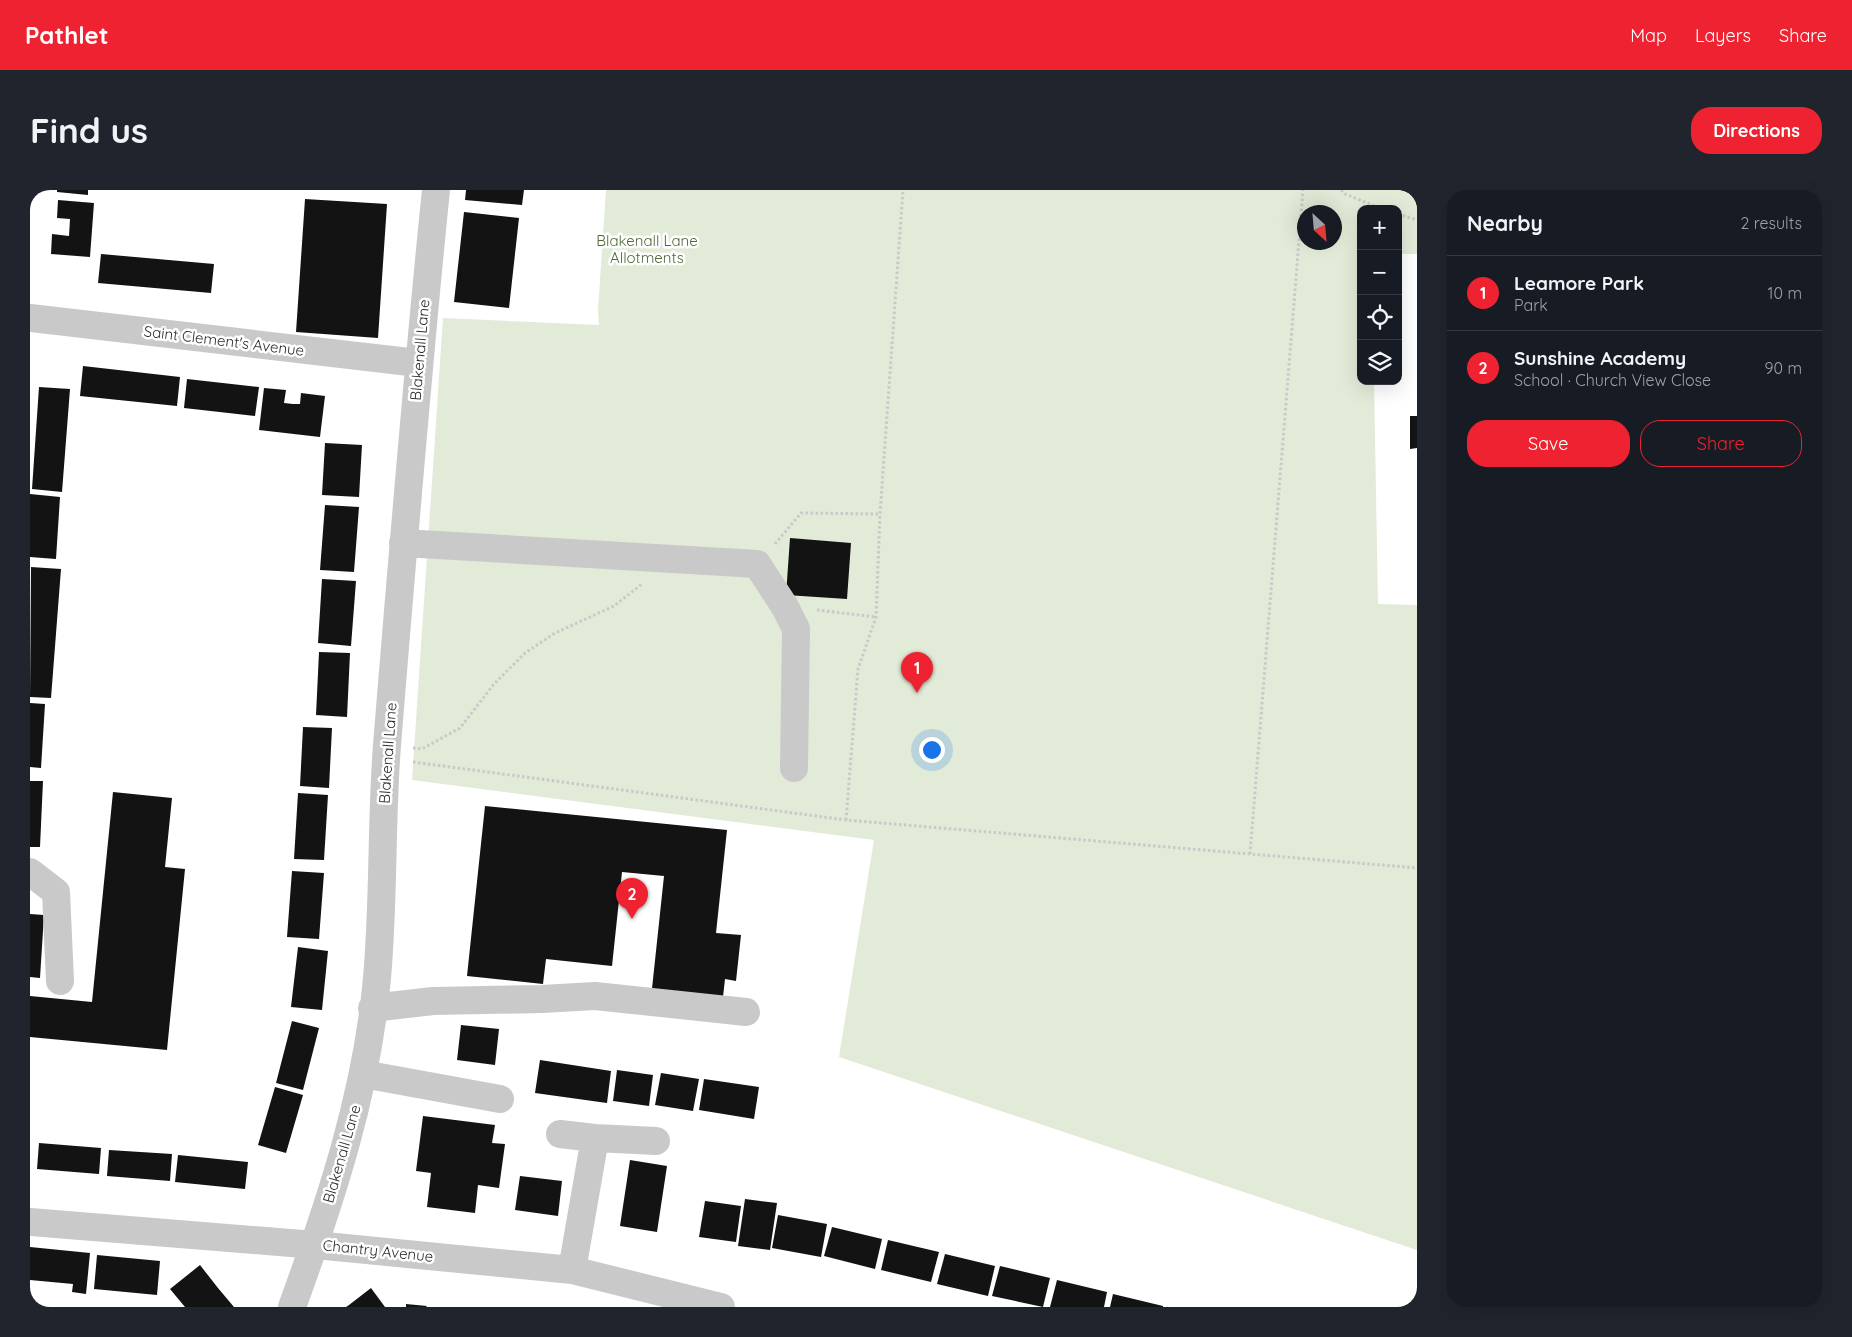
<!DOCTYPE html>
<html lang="en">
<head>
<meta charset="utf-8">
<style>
  :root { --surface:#171b24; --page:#20242c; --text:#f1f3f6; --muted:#9ea1a6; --line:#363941; --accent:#ee2230 }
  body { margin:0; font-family:Quicksand,sans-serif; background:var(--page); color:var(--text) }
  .controls { position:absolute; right:15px; top:15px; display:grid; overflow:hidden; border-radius:10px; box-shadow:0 5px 20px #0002 }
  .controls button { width:45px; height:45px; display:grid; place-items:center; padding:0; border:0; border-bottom:1px solid var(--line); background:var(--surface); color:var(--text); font:25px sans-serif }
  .compass { position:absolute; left:1267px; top:15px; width:45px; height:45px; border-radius:50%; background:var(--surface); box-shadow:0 5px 20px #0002; rotate:154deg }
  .you { position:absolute; left:901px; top:559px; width:18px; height:18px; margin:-12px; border:4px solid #fff; border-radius:50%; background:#1a73e8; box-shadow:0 0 0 8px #1a73e833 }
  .badge { display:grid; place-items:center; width:32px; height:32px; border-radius:50%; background:var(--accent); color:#fff; font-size:16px; font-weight:700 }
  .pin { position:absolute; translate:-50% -41px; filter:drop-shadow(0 1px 2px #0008) }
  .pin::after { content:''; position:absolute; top:26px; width:18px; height:15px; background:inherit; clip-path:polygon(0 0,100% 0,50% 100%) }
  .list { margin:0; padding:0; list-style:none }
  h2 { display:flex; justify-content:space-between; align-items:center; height:65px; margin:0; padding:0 20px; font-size:21px }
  h2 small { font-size:16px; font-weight:400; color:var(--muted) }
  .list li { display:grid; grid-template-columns:32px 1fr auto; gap:15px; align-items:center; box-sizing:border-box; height:75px; padding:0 20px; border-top:1px solid var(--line) }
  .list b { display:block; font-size:19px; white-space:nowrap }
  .list p { margin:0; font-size:16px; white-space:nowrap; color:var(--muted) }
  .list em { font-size:16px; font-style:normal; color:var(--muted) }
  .actions { display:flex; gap:10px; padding:15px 20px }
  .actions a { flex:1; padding:11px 0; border:1px solid var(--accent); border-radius:20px; text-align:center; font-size:18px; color:var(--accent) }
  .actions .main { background:var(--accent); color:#fff }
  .icon { flex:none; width:28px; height:28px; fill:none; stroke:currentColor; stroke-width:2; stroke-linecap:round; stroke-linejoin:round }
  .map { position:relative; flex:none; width:1387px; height:1117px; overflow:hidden; border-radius:20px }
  header { display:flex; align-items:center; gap:30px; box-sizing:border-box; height:70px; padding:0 25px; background:var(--accent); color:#fff }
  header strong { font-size:24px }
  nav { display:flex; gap:28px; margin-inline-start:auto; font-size:18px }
  .intro { display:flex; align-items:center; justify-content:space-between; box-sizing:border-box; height:120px; padding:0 30px }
  h1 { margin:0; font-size:35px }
  .button { padding:12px 22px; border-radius:20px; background:var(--accent); color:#fff; font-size:18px; font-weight:700 }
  main { display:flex; gap:30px; padding:0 30px }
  aside { flex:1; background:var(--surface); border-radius:20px; box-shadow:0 5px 20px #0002 }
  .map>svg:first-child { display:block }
  .green { fill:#e2ebd8; fill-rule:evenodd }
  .building { fill:#131313 }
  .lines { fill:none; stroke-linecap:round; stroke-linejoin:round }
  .path { stroke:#c9c9c9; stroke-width:3; stroke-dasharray:2.5 2.5; stroke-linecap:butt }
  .minor { stroke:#c9c9c9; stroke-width:28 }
  .labels { text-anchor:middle; stroke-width:5; stroke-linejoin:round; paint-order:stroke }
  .park-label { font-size:15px; fill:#4f6937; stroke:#fff }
  .street-label { font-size:15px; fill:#2c2c2c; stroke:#fff }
</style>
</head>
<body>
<header>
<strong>Pathlet</strong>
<nav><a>Map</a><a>Layers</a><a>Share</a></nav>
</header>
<div class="intro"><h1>Find us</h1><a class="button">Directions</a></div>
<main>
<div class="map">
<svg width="1387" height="1117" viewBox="0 0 1387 1117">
  <rect width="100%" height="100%" fill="#fff"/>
  <!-- green -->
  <path class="green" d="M576,0H1387V64H1368V19H1331V191H1344L1348,414L1387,415V1060L809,867L844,650L382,590L413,128L569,135L568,120ZM1274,22H1304V52H1274Z"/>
  <!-- building -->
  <path class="building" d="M27,0H58V5L27,2Z
    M436,0H494L492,15L435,10Z
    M275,9L357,14L348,148L266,142Z
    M28,10L64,13L60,67L21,64L22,44L39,46L40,29L27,28Z
    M434,22L489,28L479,118L424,112Z
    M71,64L184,74L181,103L68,93Z
    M53,176L150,187L147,216L50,206Z
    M157,189L229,197L225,226L154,218Z
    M9,197L40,199L32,302L2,299Z
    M234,198L256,200L254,213L263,214H270L271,203L295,206L290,247L229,240Z
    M1380,226H1387V258L1380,259Z
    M295,253L332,255L329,307L292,305Z
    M0,304L30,307L26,369L0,367Z
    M295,315L329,317L324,382L290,380Z
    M760,348L821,353L817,409L756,405Z
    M1,377L31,379L21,508L0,507Z
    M292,389L326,391L321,456L288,453Z
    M289,462L320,463L317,527L286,525Z
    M0,513L15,514L11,578L0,577Z
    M273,537L302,538L299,598L270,596Z
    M0,591H13L10,657H0Z
    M83,602L142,608L135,677L155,679L137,860L0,847V806L62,812Z
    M268,603L298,605L294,670L264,669Z
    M455,616L697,640L686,743L711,745L706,791L695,789L692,816L621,808L634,686L592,682L582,776L516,769L513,794L437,786Z
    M262,681L294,683L289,749L257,747Z
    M0,724L14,725L10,788L0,787Z
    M268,757L298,761L292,820L261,817Z
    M262,831L289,838L273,900L246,893Z
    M431,835L469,839L465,875L427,870Z
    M510,870L581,881L577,913L505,903Z
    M587,880L623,885L619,916L583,911Z
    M631,883L669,889L663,921L625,915Z
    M674,889L729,897L724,929L669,920Z
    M245,897L273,905L256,963L228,955Z
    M393,926L465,935L462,953L475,954L469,998L448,995L445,1023L397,1017L401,983L386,981Z
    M9,953L71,958L69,984L7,979Z
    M79,960L142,964L140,991L77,986Z
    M148,965L218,972L215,999L145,992Z
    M600,970L637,976L627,1042L590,1036Z
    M490,986L532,991L528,1026L485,1020Z
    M715,1009L747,1013L740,1060L708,1056Z
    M675,1011L711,1016L706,1052L669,1047Z
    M748,1025L797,1034L791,1067L742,1058Z
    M802,1037L852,1049L845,1079L794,1066Z
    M858,1050L909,1062L901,1092L851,1080Z
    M0,1057L60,1063L56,1104L42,1102L43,1094L0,1090Z
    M915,1064L965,1076L958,1106L907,1094Z
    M67,1065L130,1071L127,1105L64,1099Z
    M170,1075L188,1098L204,1117H155L140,1099Z
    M970,1076L1020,1088L1013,1117L962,1106Z
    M1027,1090L1077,1102L1074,1117H1020Z
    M341,1098L355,1117H316L319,1115Z
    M1083,1104L1133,1116V1117H1080Z
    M376,1114L397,1116L396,1117H376Z"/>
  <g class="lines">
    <!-- path -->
    <path class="path" d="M1311,0L1315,4L1352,19
      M1368,24L1387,30
      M745,354L771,323L850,324
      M787,420L846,427
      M383,558L392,559L430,538L464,494L495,463L525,443L584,416L612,394
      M383,572L816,630L1387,678
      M816,630L828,479L846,427L850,324L873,0
      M1220,664L1273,0"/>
    <!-- minor -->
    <path class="minor" d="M0,128L388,173
      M373,353L727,374L755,417L766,439L764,578
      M0,682L26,702L30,791
      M342,818L403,811L512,809L565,806L716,822
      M333,884L470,909
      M530,944L565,948L626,951
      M0,1032L285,1055L542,1080L691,1117
      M542,1080L565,948
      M262,1117C301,1010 337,902 347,788C354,710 351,632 357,555C372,370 387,185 406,0"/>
  </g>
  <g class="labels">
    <!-- park labels -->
    <g class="park-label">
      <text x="617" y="56">Blakenall Lane<tspan x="617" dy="17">Allotments</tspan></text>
    </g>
    <!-- street labels -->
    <g class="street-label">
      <text transform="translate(194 151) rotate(7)" y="5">Saint Clement's Avenue</text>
      <text transform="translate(390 160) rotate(-85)" y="5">Blakenall Lane</text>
      <text transform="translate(358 563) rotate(-86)" y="5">Blakenall Lane</text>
      <text transform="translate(312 964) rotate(-74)" y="5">Blakenall Lane</text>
      <text transform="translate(348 1061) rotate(6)" y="5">Chantry Avenue</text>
    </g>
  </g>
</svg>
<div class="controls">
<button>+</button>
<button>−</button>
<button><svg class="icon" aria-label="locate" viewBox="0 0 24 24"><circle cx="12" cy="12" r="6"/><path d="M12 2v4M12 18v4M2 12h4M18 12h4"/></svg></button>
<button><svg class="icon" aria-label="layers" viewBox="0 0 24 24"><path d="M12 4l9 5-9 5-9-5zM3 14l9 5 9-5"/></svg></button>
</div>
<svg class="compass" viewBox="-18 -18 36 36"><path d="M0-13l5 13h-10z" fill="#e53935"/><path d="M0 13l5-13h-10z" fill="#9ea1a6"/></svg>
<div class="you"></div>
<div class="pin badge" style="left:887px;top:503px">1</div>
<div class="pin badge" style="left:602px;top:729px">2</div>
</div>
<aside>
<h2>Nearby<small>2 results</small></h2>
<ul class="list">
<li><span class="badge">1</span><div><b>Leamore Park</b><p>Park</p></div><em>10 m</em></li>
<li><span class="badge">2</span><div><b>Sunshine Academy</b><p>School · Church View Close</p></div><em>90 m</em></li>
</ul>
<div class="actions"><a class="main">Save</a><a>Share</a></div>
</aside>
</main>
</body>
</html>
